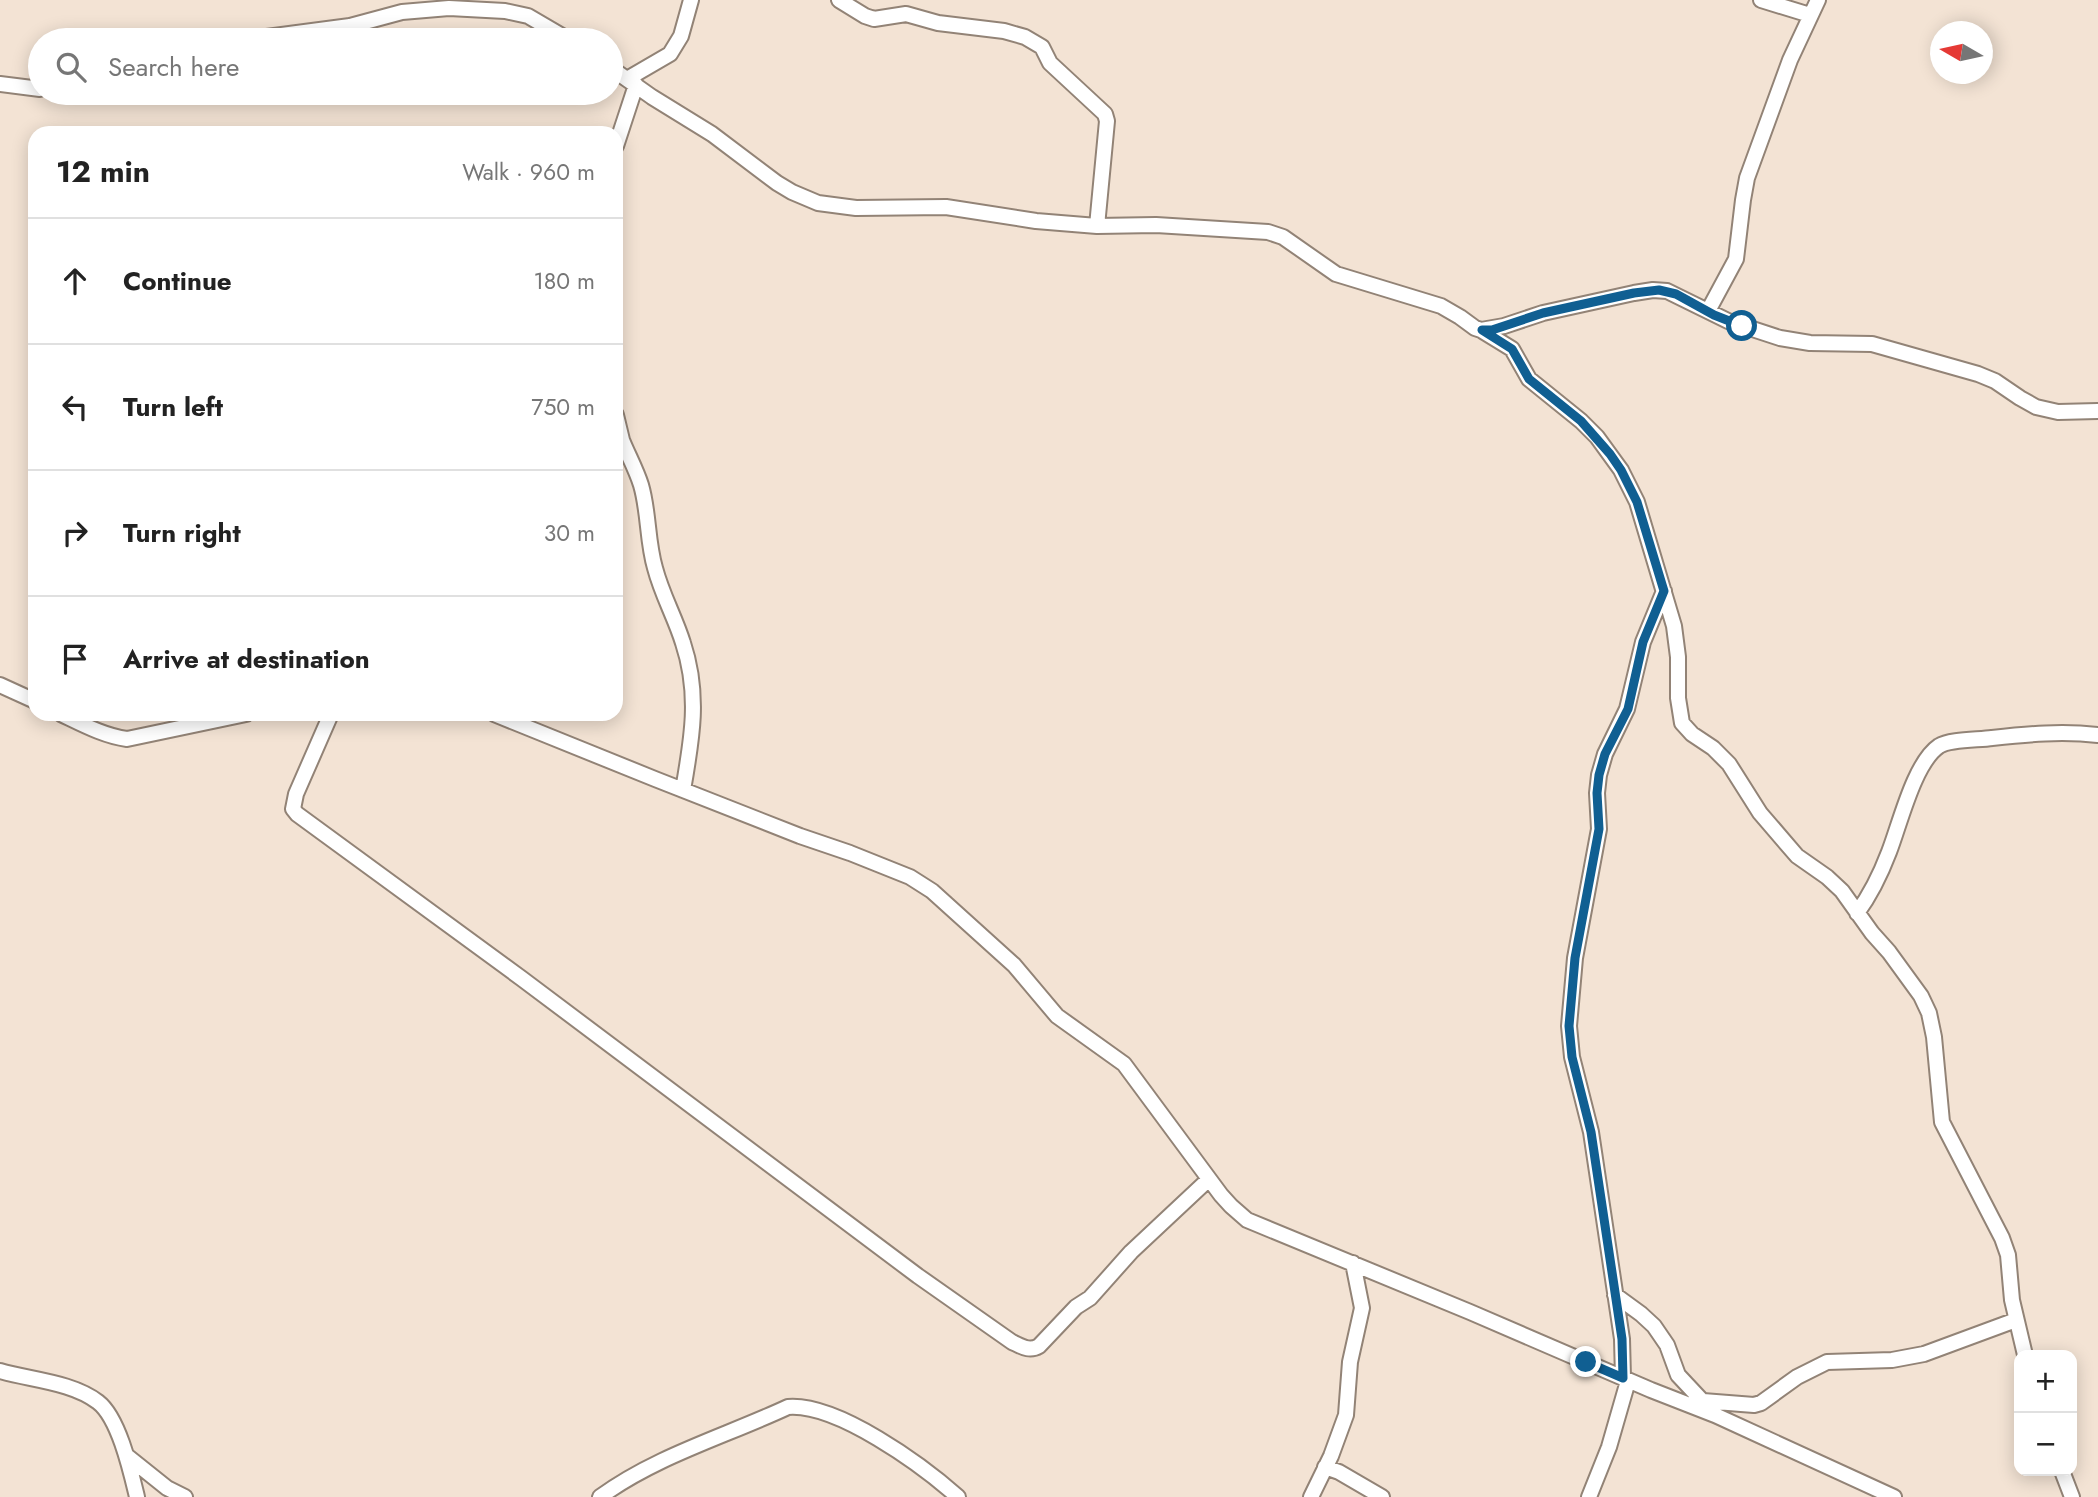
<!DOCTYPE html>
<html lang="en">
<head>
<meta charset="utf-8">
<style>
  :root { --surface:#fff; --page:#f2f2f2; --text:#222; --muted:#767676; --line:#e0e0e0 }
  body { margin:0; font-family:Jost,sans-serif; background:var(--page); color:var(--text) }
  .controls { position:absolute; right:21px; bottom:21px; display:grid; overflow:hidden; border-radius:14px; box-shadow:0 4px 18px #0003 }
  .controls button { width:63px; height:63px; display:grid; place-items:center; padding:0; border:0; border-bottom:2px solid var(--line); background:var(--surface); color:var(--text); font:35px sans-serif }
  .compass { position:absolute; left:1930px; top:21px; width:63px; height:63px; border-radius:50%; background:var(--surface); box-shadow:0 4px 18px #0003; rotate:279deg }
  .stop { position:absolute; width:21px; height:21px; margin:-16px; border:5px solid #105f92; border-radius:50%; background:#fff }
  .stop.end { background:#105f92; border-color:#fff; box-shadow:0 2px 7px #0008 }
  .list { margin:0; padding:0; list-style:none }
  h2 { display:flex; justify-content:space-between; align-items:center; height:91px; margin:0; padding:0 28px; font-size:30px }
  h2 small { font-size:23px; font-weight:400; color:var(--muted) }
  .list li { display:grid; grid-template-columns:46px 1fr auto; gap:21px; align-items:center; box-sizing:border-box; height:126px; padding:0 28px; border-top:2px solid var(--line) }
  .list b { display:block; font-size:26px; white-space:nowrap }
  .list em { font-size:23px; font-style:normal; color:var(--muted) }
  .icon { flex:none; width:38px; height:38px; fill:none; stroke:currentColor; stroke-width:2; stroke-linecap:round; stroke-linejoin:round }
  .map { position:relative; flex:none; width:2098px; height:1497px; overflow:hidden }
  .search { position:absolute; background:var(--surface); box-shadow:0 4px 18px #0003; left:28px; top:28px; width:595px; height:77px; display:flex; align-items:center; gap:18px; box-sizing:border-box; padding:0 24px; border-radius:38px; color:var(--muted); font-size:26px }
  .panel { position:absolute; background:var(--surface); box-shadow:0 4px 18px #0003; left:28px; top:126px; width:595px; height:595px; border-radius:21px }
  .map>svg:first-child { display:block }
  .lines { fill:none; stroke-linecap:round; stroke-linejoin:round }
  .minor-casing { stroke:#928376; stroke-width:18 }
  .minor { stroke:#fff; stroke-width:14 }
  .route { stroke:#105f92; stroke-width:9 }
</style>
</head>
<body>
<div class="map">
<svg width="2098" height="1497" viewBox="0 0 2098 1497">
  <rect width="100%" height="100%" fill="#f3e3d4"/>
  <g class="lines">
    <defs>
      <path id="minor" d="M839,0L865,16L874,19L906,14L938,23L1004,31L1025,37L1042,47L1050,63L1105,114L1107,121L1097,226
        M1761,0L1810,15
        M243,40L350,26L402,12L449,8L505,11L528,16L569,40
        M611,68L652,97L712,134L777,183L792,192L818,203L856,208L946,207L1036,221L1097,226L1156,225L1268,232L1283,237L1336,274L1441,306L1460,317L1475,328L1481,330L1504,326L1543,313L1634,293L1653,290L1667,291L1728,321L1780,338L1810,343L1872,344L1978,374L1995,381L2020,398L2036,407L2058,412L2098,411
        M627,79L670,54L681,36L691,0
        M0,84L40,89
        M616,146L636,85
        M1708,311L1736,259L1743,200L1747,178L1790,60L1818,0
        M1481,330L1512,349L1529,379L1581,421L1597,437L1621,470L1637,502L1674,626L1678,657V698L1682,723L1692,734L1713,748L1729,764L1760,813L1797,856L1827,877L1842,891L1872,933L1889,952L1921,996L1929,1013L1934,1037L1942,1122L2002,1238L2008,1255L2012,1300L2025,1355
        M616,415C618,423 620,432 622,440C628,455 636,469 641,485C649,512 647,541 655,568C662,595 675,617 683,643C700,694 692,739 683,790
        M0,685L35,701
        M61,714C82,724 104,736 127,739L246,714
        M331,714L296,794L293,809L297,814L521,978L918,1276L1012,1342C1021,1346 1029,1352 1039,1346L1076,1307L1090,1298L1131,1252L1209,1179
        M494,714L655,779L800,836L850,853L910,877L932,891L1014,965L1057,1016L1124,1064L1221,1195L1231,1206L1247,1220L1470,1312L1651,1390L1715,1415L1894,1497
        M1857,913C1871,894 1881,873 1889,852C1900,824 1914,763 1939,746C1950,739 1979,740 1992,738C2028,734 2062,731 2098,735
        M1615,1295L1641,1314L1654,1326L1667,1345L1678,1375L1707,1406
        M0,1371C31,1380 72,1382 98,1402C119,1418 131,1472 137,1497
        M1623,1378L1622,1339L1591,1132L1572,1057L1569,1026L1575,958L1599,829L1597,793L1599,775L1605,754L1627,709L1643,642L1664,591
        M1703,1401L1754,1405L1761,1403L1797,1377L1827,1362L1892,1360L1924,1354L2016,1320
        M127,1456L167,1488L185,1497
        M1325,1467L1339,1472L1382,1497
        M2062,1471L2072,1497
        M600,1497C656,1456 726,1436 788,1407C837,1403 922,1465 958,1497
        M1311,1497L1331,1456L1346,1415L1350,1362L1362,1308L1353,1263
        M1589,1497L1609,1447L1628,1381"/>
    </defs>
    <!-- minor casing -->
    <use href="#minor" class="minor-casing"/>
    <!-- minor -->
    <use href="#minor" class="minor"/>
  </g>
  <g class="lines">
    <!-- route -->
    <path class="route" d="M1586,1362L1623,1378L1622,1339L1591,1132L1572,1057L1569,1026L1575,958L1599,829L1597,793L1599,775L1605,754L1628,709L1643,642L1664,591L1637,502L1621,470L1610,454L1581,421L1529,379L1512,349L1482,330H1492L1543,313L1634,293L1659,290L1676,294L1714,315L1742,326"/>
  </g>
</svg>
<div class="controls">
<button>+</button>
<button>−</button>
</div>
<svg class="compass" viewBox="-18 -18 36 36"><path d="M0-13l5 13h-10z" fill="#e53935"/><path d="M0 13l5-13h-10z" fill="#767676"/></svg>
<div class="stop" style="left:1742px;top:326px"></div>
<div class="stop end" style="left:1586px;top:1362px"></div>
<div class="search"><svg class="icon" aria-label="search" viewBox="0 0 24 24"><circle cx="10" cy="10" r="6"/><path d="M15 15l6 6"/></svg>Search here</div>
<section class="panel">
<h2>12 min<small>Walk · 960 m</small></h2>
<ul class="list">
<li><svg class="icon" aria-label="ahead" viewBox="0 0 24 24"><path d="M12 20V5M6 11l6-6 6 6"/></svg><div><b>Continue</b></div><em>180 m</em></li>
<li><svg class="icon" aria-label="left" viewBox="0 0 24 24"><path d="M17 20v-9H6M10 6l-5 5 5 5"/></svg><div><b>Turn left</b></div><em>750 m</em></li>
<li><svg class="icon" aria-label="right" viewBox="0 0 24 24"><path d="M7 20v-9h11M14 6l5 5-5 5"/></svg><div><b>Turn right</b></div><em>30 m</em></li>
<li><svg class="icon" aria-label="arrive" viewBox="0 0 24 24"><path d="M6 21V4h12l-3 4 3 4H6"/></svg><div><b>Arrive at destination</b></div></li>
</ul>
</section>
</div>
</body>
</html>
